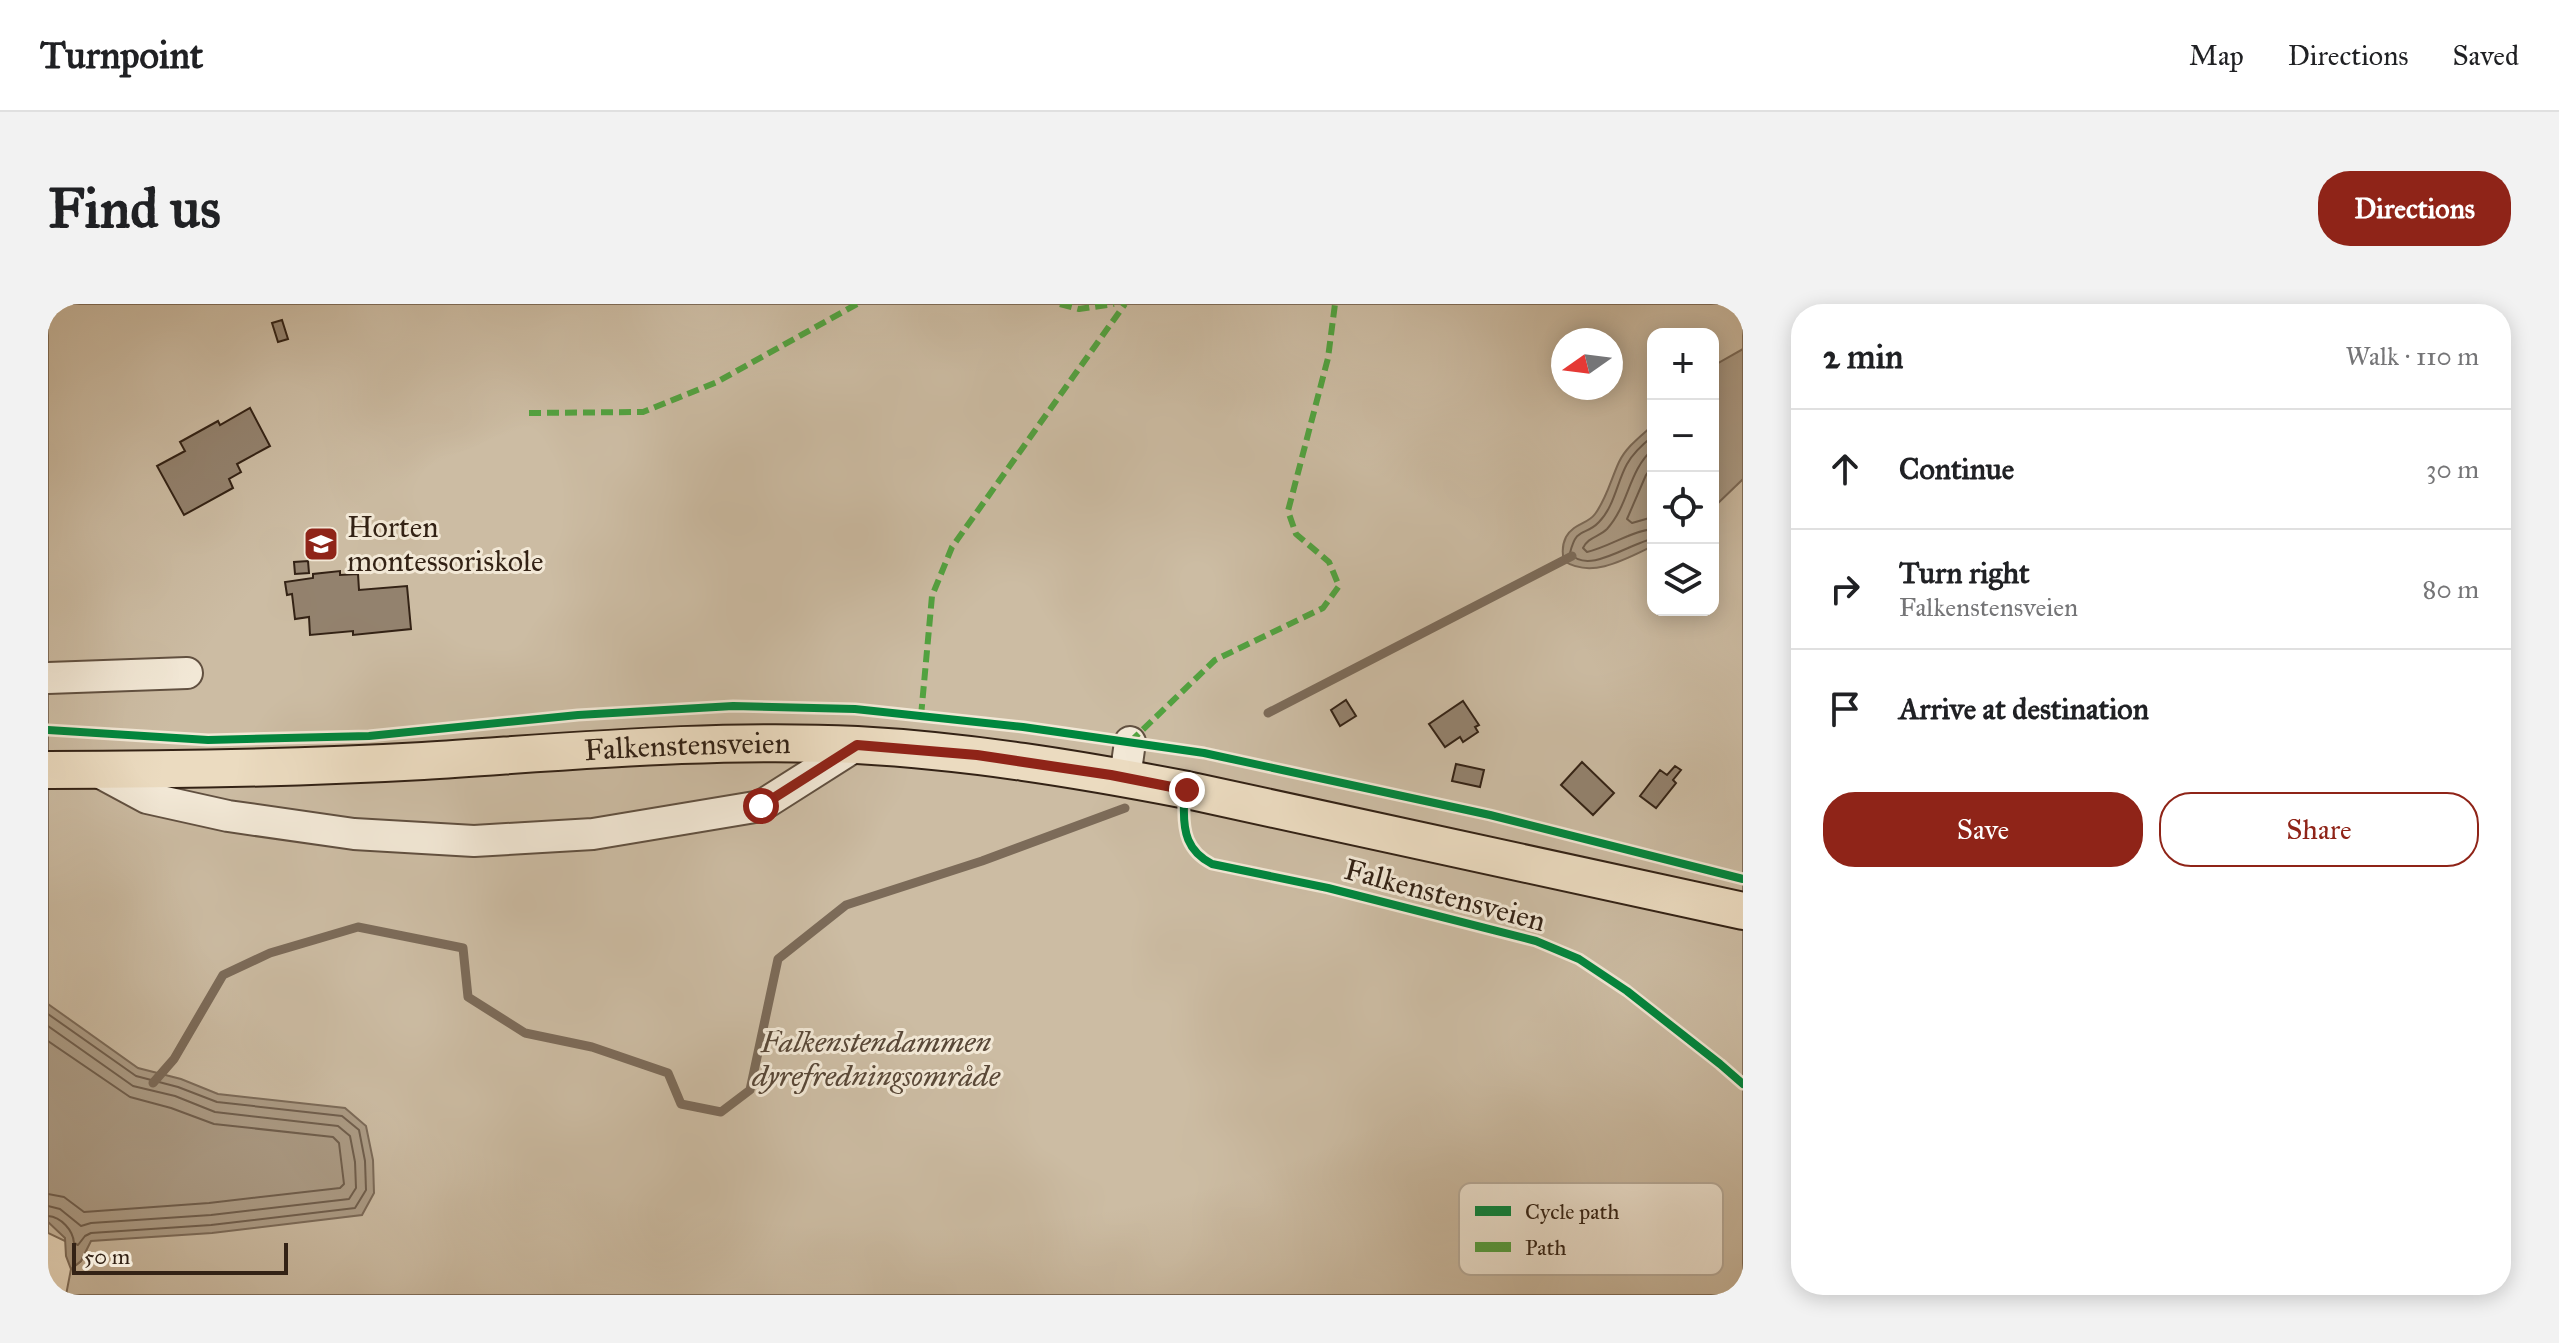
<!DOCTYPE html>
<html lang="en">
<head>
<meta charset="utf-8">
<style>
  :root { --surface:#fff; --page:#f2f2f2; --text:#202124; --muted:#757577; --line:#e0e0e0; --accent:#8f2418 }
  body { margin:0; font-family:"IM FELL Great Primer",serif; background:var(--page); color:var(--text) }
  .controls { position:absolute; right:24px; top:24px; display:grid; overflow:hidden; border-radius:16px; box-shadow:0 4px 20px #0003 }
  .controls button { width:72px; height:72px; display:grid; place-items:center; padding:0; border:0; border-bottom:2px solid var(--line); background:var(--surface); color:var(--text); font:40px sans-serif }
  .compass { position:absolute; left:1503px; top:24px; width:72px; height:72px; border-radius:50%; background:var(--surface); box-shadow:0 4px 20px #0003; rotate:256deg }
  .scale { position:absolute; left:24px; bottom:20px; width:216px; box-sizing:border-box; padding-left:8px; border:4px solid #332215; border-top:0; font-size:22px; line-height:28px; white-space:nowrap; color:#332215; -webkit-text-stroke:6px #f2e8d6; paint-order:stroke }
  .stop { position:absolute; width:24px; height:24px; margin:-18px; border:6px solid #8f2418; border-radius:50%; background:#fff }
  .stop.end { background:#8f2418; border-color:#fff; box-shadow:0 2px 8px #0008 }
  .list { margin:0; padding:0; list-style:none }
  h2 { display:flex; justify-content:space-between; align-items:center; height:104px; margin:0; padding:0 32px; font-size:34px }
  h2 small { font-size:26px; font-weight:400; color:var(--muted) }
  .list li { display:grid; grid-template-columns:52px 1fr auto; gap:24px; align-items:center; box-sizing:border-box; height:120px; padding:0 32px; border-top:2px solid var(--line) }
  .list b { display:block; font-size:30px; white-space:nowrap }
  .list p { margin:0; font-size:26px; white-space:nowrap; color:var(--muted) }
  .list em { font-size:26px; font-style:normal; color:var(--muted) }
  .actions { display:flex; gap:16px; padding:24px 32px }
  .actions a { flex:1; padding:18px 0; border:2px solid var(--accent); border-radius:32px; text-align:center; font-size:28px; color:var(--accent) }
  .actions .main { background:var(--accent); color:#fff }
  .icon { flex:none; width:44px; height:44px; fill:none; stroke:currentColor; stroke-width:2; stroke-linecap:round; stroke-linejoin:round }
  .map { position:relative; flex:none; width:1695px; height:991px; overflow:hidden; border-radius:32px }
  header { display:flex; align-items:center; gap:48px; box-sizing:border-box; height:112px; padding:0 40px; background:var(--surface); border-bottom:2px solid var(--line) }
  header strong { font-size:38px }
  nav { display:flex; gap:44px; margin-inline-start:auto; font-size:28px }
  .intro { display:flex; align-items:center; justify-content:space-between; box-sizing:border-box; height:192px; padding:0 48px }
  h1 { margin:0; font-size:56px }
  .button { padding:20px 36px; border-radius:32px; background:var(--accent); color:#fff; font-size:28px; font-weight:700 }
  main { display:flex; gap:48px; padding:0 48px }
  aside { flex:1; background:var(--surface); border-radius:32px; box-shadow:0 4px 20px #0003 }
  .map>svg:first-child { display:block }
  .green { fill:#ccbca3; stroke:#806f5c; stroke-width:2; fill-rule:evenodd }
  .water { fill:#ac9c86; stroke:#7c6b59; stroke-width:2 }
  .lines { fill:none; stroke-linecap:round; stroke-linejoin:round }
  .shore { stroke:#705f4e; stroke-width:2 }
  .stream { stroke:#7c6b59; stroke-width:9 }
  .building { fill:#93826e; stroke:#332215; stroke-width:2 }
  .minor-casing { stroke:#615040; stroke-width:34 }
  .major-casing { stroke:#332215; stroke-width:40 }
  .minor { stroke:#f2e8d6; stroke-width:30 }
  .major { stroke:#ebdbc0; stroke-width:36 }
  .quiet { stroke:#52a240; stroke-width:6; stroke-dasharray:12 6; stroke-linecap:butt }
  .cycleway-casing { stroke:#f2e8d6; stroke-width:13 }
  .cycleway { stroke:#00873e; stroke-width:8 }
  .route { stroke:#8f2418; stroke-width:10 }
  .labels { text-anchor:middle; stroke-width:6; stroke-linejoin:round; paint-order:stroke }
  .poi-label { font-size:30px; fill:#332215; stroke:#f2e8d6; text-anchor:start }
  .street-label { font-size:30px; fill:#332215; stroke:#f2e8d6 }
  .park-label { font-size:30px; font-style:italic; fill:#594838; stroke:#f2e8d6 }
  .key { fill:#f2e8d6; stroke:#b9ad9c; stroke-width:2 }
  .key-label { font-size:22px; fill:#332215 }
</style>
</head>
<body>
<header>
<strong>Turnpoint</strong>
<nav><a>Map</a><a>Directions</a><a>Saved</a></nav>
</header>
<div class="intro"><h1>Find us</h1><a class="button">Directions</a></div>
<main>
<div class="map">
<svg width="1695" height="991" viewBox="0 0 1695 991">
  <rect width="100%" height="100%" fill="#ebdbc0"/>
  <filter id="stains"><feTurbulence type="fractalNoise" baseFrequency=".0025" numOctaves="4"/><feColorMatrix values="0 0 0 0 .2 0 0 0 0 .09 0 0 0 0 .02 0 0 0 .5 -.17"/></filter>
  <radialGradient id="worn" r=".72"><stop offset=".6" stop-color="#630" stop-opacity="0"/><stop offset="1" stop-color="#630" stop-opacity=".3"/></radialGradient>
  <!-- green -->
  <path class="green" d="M0,0H1695V991H18L23,965L33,957L38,947L0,929ZM1605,30H1665V306H1605ZM1515,36H1563V84H1515Z"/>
  <!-- water -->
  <path class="water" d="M1695,45V175L1665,204V62Z
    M1605,121V242C1578,255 1544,275 1516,257C1514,249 1514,241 1518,233C1526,219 1540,220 1547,210C1559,194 1563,175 1571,158C1578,143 1593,132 1605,121Z
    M0,700L90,764L133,775L170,790L297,804L318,822L325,856L326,889L314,911L164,929L43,937L33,957L23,965L18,952L17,934L0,918Z"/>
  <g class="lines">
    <!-- shore -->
    <path class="shore" d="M1605,132C1595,140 1585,149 1579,160C1569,178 1566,203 1551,218C1537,233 1529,221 1522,249C1540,272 1583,238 1605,235
      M1605,145C1580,167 1581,201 1559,225C1551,233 1540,233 1535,244L1539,248C1561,243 1583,227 1605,225
      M1605,161L1598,171L1579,215L1584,219L1605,213
      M0,710L88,772L130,783L169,798L294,812L311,826L317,857L318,886L307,904L163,921L43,929L37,932L30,941L26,939C25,926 13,913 0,912
      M0,722L85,782L127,792L167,808L290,822L302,832L307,858L308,884L301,895L163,911L43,919L33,922L12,905L0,902
      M0,737L82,793L123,804L166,820L285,833L291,839L296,880L292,884L161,899L36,908L16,893L0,890"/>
    <!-- stream -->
    <path class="stream" d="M1220,409L1524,252
      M105,779L126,755L175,671L222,649L310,623L415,644L420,693L477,729L544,743L620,769L633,800L673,808L702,786L730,655L798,601L934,557L1077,504"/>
  </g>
  <!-- building -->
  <path class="building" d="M234,16L240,35L230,38L224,19Z
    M202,104L222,142L189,160L193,168L181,175L185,184L136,211L109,162L137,147L132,138L170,117L172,121Z
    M260,257L261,269L247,270L246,258Z
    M292,267V271L310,270L311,286L359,282L363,325L305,331V327L262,331L261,313L247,315L244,290L239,291L237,278L265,274V270Z
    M1298,396L1308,412L1292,422L1283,406Z
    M1415,397L1431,421L1427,423L1430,428L1415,438L1412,433L1397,443L1381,420Z
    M1534,458L1566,489L1545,511L1513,481Z
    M1408,460L1436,466L1432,483L1404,477Z
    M1627,462L1633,466L1625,476L1628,479L1608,504L1592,492L1612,466L1619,471Z"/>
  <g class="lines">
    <defs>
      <path id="minor" d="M0,374L139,369
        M47,466L99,494L180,512L306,530L426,537L545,530L713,502L809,441
        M1077,474L1082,438"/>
      <g id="major">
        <path id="s1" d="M0,466C125,466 250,464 375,457C519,448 665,434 809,441C920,447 1030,465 1139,486L1695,607"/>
      </g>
    </defs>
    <!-- minor casing -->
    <use href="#minor" class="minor-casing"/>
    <!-- major casing -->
    <use href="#major" class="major-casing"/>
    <!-- minor -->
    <use href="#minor" class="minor"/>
    <!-- major -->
    <use href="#major" class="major"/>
    <!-- quiet -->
    <path class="quiet" d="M1012,0L1031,5L1066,0
      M481,109L595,108L669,78L809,0
      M873,412L884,292L904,243L1077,0
      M1082,438L1167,356L1275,304L1291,282L1281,258L1248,230L1240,207L1280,54L1287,0"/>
    <defs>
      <path id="cycleway" d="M0,426L160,436L321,432L530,411L685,402L807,405L975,423L1156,449L1442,511L1695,575
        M1136,501C1135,528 1139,547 1164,560L1280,584L1488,637L1531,655L1579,687L1672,760L1695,780"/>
    </defs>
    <!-- cycleway casing -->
    <use href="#cycleway" class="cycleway-casing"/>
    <!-- cycleway -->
    <use href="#cycleway" class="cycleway"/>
  </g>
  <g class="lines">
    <!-- route -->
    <path class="route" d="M713,502L809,441L929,451L1063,471L1139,486"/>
  </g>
  <!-- icons -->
  <defs>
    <symbol id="school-square" viewBox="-11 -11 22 22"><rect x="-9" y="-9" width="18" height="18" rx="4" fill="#8f2418" stroke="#f2e8d6"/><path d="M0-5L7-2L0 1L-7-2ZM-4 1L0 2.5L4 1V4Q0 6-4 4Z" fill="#fff"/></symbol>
  </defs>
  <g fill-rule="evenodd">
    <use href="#school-square" x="253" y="220" width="40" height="40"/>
  </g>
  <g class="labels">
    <!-- poi labels -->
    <g class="poi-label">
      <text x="299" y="233">Horten<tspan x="299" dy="34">montessoriskole</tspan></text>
    </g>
    <!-- street labels -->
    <g class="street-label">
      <text dy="10" stroke="none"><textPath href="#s1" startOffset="640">Falkenstensveien</textPath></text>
      <text transform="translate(1397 591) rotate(15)" y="10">Falkenstensveien</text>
    </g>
    <!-- park labels -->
    <g class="park-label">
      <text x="828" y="748">Falkenstendammen<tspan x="828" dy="34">dyrefredningsområde</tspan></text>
    </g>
  </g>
  <!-- legend -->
  <rect x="1411" y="879" width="264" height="92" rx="12" class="key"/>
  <rect x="1427" y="902" width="36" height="10" fill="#00873e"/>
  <rect x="1427" y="938" width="36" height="10" fill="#52a240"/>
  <g class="key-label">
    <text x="1477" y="915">Cycle path</text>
    <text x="1477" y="951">Path</text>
  </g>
  <rect width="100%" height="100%" filter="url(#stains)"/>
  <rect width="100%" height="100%" fill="url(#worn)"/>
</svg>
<div class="controls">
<button>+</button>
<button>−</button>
<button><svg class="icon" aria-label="locate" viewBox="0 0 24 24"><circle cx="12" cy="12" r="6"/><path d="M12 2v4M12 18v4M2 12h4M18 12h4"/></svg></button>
<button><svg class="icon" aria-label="layers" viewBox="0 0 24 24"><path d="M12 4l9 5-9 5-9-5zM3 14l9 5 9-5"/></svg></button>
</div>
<svg class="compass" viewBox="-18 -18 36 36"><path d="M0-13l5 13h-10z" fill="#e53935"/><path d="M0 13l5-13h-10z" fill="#757577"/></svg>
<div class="scale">50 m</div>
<div class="stop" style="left:713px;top:502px"></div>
<div class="stop end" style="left:1139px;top:486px"></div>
</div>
<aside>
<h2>2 min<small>Walk · 110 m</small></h2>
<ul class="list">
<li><svg class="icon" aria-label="ahead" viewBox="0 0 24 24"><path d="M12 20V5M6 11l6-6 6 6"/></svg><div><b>Continue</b></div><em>30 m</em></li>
<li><svg class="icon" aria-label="right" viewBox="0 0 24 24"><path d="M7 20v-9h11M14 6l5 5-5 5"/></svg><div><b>Turn right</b><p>Falkenstensveien</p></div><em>80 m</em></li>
<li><svg class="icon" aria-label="arrive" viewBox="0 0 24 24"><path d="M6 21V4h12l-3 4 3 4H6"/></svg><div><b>Arrive at destination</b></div></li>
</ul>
<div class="actions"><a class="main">Save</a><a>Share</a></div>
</aside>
</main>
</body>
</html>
